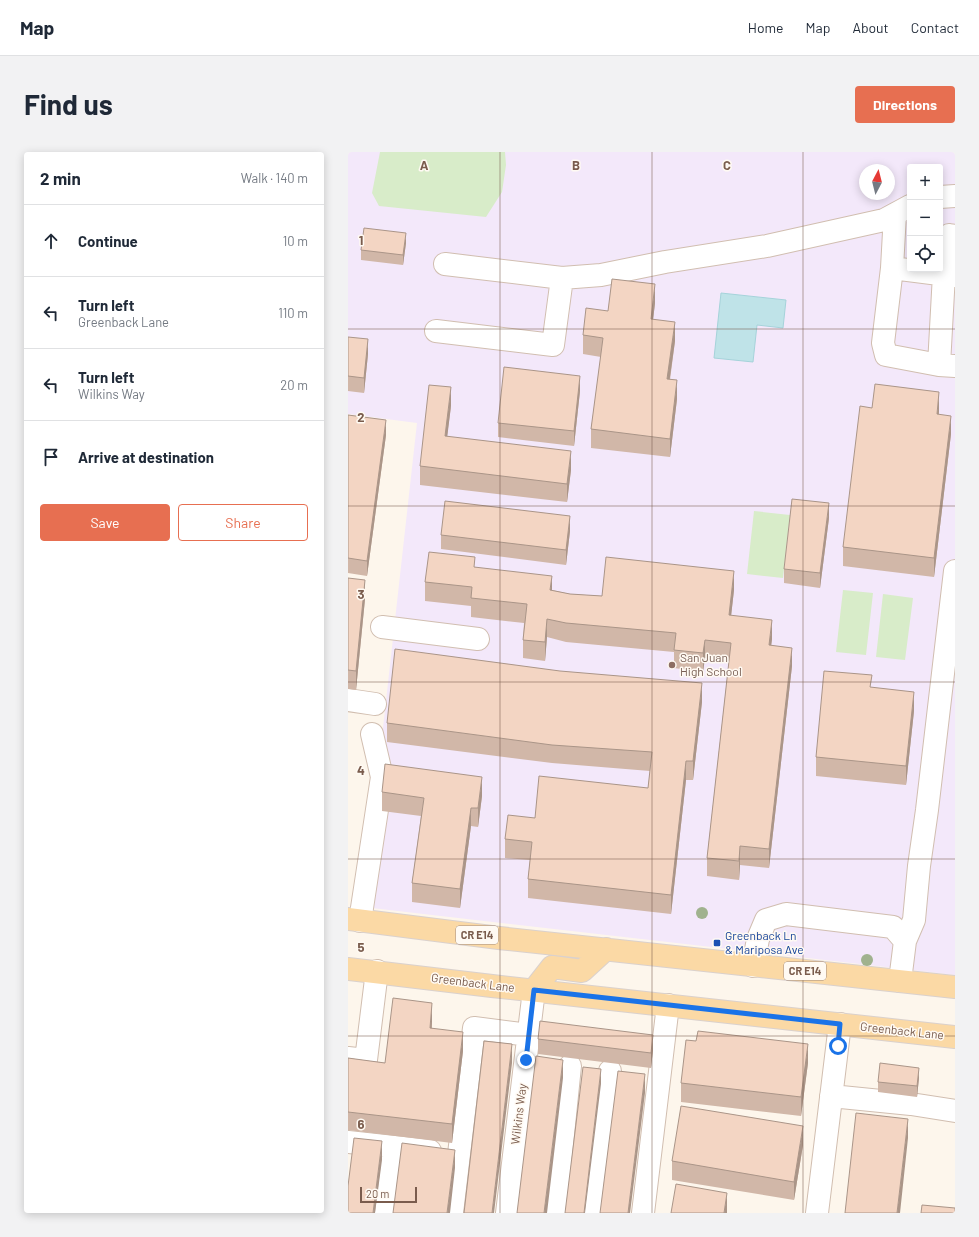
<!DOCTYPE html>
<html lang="en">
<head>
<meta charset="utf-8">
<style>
  :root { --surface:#fff; --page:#f2f2f3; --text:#1f2937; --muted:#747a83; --line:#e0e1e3; --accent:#e76f51 }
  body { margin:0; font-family:Barlow,sans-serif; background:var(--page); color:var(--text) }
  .controls { position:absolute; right:12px; top:12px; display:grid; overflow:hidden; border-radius:4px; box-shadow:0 2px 10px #0003 }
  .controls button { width:36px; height:36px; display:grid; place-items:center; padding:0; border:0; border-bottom:1px solid var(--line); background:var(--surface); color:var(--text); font:20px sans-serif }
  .compass { position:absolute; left:511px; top:12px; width:36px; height:36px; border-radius:50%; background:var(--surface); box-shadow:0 2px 10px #0003; rotate:7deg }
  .scale { position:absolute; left:12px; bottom:10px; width:57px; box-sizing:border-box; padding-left:4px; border:2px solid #7a5c4d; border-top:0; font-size:11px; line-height:14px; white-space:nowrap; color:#7a5c4d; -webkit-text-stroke:3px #fffaf3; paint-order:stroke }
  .stop { position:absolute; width:12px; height:12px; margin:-9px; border:3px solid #1a73e8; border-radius:50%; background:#fff }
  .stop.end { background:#1a73e8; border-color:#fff; box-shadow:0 1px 4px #0008 }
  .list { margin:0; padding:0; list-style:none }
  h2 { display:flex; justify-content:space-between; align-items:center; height:52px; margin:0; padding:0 16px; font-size:17px }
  h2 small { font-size:13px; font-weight:400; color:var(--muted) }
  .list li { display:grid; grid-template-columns:26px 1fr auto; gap:12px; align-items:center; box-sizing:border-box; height:72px; padding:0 16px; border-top:1px solid var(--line) }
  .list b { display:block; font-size:15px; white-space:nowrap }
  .list p { margin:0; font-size:13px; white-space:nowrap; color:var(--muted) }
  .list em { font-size:13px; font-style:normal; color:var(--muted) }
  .actions { display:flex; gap:8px; padding:12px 16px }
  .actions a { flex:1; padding:9px 0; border:1px solid var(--accent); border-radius:4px; text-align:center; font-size:14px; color:var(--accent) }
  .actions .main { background:var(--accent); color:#fff }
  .icon { flex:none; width:22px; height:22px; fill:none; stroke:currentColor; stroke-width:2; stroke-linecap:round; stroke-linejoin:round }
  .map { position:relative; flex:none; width:607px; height:1061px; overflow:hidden; border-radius:4px }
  header { display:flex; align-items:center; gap:24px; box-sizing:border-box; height:56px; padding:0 20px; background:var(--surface); border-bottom:1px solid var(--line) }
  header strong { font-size:19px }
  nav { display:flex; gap:22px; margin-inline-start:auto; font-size:14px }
  .intro { display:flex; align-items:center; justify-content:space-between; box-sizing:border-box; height:96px; padding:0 24px }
  h1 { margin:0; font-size:28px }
  .button { padding:10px 18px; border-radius:4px; background:var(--accent); color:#fff; font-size:14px; font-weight:700 }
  main { display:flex; gap:24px; padding:0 24px }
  aside { flex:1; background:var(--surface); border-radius:4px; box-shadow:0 2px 10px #0003 }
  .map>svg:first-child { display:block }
  .education { fill:#f3e8fa; fill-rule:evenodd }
  .green { fill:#d8ecc9 }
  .water { fill:#bfe3e8; stroke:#a5d3da }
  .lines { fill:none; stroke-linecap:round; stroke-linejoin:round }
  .minor-casing { stroke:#d1beb0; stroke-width:24 }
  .major-casing { stroke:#dad1cd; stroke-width:24 }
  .minor { stroke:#fff; stroke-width:22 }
  .major { stroke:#fbd9a5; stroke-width:22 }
  .tree { fill:#a0b28e }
  .wall { fill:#d1b7a8 }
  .shaded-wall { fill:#aa9588 }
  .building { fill:#f3d5c3; stroke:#aa9588 }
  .route { stroke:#1a73e8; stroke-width:5 }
  .grid { fill:none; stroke:#7a5c4d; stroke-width:1; stroke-opacity:0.55 }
  .education-dot { fill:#8d6e63; stroke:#fffaf3; stroke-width:1.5 }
  .transit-dot { fill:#1a4fb4; stroke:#fffaf3; stroke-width:1.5 }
  .labels { text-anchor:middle; stroke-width:3; stroke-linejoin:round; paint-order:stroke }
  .shield { fill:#fffaf3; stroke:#a28b7f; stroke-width:1 }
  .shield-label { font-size:11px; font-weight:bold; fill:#7a5c4d }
  .education-label { font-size:12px; fill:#785e54; stroke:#fffaf3; text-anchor:start }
  .transit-label { font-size:12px; fill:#164399; stroke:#fffaf3; text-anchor:start }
  .street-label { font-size:12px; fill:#7a5c4d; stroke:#fffaf3 }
  .grid-label { font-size:13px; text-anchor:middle; font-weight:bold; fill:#7a5c4d; stroke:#fffaf3; stroke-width:3; stroke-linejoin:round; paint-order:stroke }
</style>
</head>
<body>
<header>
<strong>Map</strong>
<nav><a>Home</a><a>Map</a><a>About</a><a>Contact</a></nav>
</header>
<div class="intro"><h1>Find us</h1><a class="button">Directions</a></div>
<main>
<aside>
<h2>2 min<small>Walk · 140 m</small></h2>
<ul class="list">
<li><svg class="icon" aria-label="ahead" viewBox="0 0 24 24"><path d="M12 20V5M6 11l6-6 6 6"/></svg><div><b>Continue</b></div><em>10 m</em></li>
<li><svg class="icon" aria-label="left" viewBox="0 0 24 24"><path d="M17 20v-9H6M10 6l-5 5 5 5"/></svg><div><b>Turn left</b><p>Greenback Lane</p></div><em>110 m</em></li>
<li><svg class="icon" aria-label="left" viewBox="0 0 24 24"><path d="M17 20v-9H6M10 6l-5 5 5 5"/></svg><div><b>Turn left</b><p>Wilkins Way</p></div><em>20 m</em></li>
<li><svg class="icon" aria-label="arrive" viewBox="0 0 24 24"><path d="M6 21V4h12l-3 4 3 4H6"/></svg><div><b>Arrive at destination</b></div></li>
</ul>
<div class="actions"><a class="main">Save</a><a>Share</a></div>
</aside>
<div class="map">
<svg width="607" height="1061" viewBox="0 0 607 1061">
  <rect width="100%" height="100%" fill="#fdf6ec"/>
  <!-- education -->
  <path class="education" d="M0,0H607V823L15,755L69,271L0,262ZM562,15H592V117H562ZM517,18H541V42H517Z"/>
  <!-- green -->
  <path class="green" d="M32,0H157L158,13L154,40L138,65L31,54L24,41Z
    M406,359L442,363L435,426L399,422Z
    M495,438L525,441L518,503L488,500Z
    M535,442L565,446L557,508L528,505Z"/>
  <!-- water -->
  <path class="water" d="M373,141L438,148L435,176L409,173L405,210L366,206Z"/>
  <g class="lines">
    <defs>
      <path id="minor" d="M592,45L607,44
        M97,112L214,126L253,123L317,110L419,94L536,68L562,54
        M544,116L547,62
        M607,124L544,116L535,191L538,203L591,213L607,214
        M88,179L205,193L214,126
        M591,213L596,122L601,83L607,84
        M34,475L130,487
        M0,548L27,552
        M12,769L34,625L24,582
        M557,789L566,768L571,714L579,658L607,419
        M405,814L410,787L418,768L438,762L545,775L557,789L552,829
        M0,906L18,908L29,819
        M483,944L563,952L607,959
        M0,990L82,999
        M38,1061L46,995
        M104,1061L126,876L181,883
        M159,1061L186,838
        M207,1061L222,914
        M247,1061L262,919
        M295,1061L320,853
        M469,1061L492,872"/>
      <path id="major" d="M0,767L151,786L607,835
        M0,817L144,834L607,885
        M186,838L204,815L234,819L258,797"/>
    </defs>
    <!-- minor casing -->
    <use href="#minor" class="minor-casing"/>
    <!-- major casing -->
    <use href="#major" class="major-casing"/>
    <!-- minor -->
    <use href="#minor" class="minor"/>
    <!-- major -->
    <use href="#major" class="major"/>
  </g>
  <!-- trees -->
  <g class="tree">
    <circle cx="354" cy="761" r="6"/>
    <circle cx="519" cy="808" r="6"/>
  </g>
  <!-- wall -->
  <path class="wall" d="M58,91L55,113L13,108V98Z
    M307,151L305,167L327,189L322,228L329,247L322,305L243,296V277L253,205L235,202V183L260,159Z
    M0,185L20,202L16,241L0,239Z
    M232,239L226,294L150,285V271Z
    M103,254L99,284L223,318L219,350L72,333V314Z
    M524,256L591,259V262L603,282L586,425L495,414V395Z
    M0,263L38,283L19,424L0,421Z
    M481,366L472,436L436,431V417Z
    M222,379L218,413L93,397V383Z
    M127,415L204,438L222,442L254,444L386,438L383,464L424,487L423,493L444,514L421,716L392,713L391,728L359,724V706L381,509L357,506L355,520L326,516V500L218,490L199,485L197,509L175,506V488L176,471L123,465V454L77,449V430Z
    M0,426L17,447L8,538L0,537Z
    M524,536L566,559L558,633L468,624V605Z
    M354,550L345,628H338L323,762L180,746V727L182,708L157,706V687L187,666L300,636L302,619L204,611L39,590V571Z
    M34,640L134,644L130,675L123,674L112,756L64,750V731L73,664L34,659Z
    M84,870V876L115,899L104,991L0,978V906L37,911Z
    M190,887L305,898L303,916L190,902Z
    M460,911L453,964L333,950V931Z
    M571,926L569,945L530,940V930Z
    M455,993L446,1048L324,1028V1009Z"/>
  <!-- shaded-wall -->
  <path class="shaded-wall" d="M58,81V91L55,113V103Z
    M307,132V151L303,186V167Z
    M327,170V189L319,246V227Z
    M20,187V202L16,241V226Z
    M232,224V239L226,294V279Z
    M329,228V247L322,305V287Z
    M103,235V254L97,303V284Z
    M591,240V259L589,281V262Z
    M603,264V282L586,425V406Z
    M38,268V283L19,424V409Z
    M223,299V318L219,350V332Z
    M481,351V366L472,436V421Z
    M222,364V379L218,413V398Z
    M386,419V438L381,482V463Z
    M204,424V442L202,438Z
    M17,428V447L8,538V519Z
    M199,467V485L197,509V490Z
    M424,468V487L421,512V493Z
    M357,488V506L355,520V501Z
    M444,496V514L421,716V697Z
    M354,531V550L345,628V609Z
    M566,540V559L558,633V614Z
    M338,609V628L323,762V743Z
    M134,625V644L130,675V656Z
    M123,656V674L112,756V737Z
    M392,694V713L391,728V709Z
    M84,851V870L82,895V876Z
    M115,880V899L104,991V972Z
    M305,883V898L303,916V901Z
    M164,892V911L146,1061H144Z
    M460,892V911L453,964V945Z
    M215,908V926L199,1061H196Z
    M571,916V926L569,945V934Z
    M253,917V932L237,1061H236Z
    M297,922V941L282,1061H280Z
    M560,967V986L552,1061H549Z
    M455,974V993L446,1048V1030Z
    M34,989V1008L27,1061H25Z
    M107,998V1016L102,1061H99Z
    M379,1041V1061H376Z"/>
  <!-- building -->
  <path class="building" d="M16,76L58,81L55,103L13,98Z
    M264,127L307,132L303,167L327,170L319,227L329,228L322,287L243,277L255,186L235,183L238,156L260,159Z
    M0,185L20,187L16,226L0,224Z
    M156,215L232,224L226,279L150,271Z
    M527,232L591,240L589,262L603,264L586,406L495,395L512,254L524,256Z
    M81,233L103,235L97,284L223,299L219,332L72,314Z
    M0,263L38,268L19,409L0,406Z
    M444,347L481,351L472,421L436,417Z
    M97,349L222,364L218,398L93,383Z
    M81,400L127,405L126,415L204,424L202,438L222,442L254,444L258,405L386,419L381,463L424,468L421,493L444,496L421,697L392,694L391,709L359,706L383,491L357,488L355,501L326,498L328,481L218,471L199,467L197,490L175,488L179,452L123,446L124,435L77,430Z
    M0,426L17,428L8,519L0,518Z
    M47,497L212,519L354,531L345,609H338L323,743L180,727L184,690L157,687L160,663L187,666L191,624L300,636L304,600L204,593L39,571Z
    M476,519L524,523L522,535L566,540L558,614L468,605Z
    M37,612L134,625L130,656H123L112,737L64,731L76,646L34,640Z
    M45,846L84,851L82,876L115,880L104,972L0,960V906L37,911Z
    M192,869L305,883L303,901L190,887Z
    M350,879L460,892L453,945L333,931L338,888L348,889Z
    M136,889L164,892L144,1061H116Z
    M188,904L215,908L196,1061H169Z
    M532,911L571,916L569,934L530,930Z
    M235,915L253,917L236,1061H217Z
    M270,919L297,922L280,1061H252Z
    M333,954L455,974L446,1030L324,1009Z
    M508,961L560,967L549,1061H497Z
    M6,986L34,989L25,1061H0V1034Z
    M54,991L107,998L99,1061H45Z
    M328,1032L379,1041L376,1061H323Z
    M574,1053L607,1056V1061H573Z"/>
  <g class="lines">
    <!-- route -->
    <path class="route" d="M178,908L186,838L492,872L490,894"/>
  </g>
  <!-- grid -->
  <path class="grid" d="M152,0V1061M304,0V1061M455,0V1061M0,177H607M0,354H607M0,530H607M0,707H607M0,884H607"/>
  <!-- markers -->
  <circle class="education-dot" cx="324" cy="513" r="4"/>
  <rect class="transit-dot" x="365" y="787" width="8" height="8" rx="2"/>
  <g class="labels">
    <!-- shield labels -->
    <g class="shield">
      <rect x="108" y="774" width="42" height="18" rx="3"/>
      <rect x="436" y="810" width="42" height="18" rx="3"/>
    </g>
    <g class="shield-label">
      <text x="129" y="787">CR E14</text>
      <text x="457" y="823">CR E14</text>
    </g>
    <!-- education labels -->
    <g class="education-label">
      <text x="332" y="510">San Juan<tspan x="332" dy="14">High School</tspan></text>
    </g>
    <!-- transit labels -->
    <g class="transit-label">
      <text x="377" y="788">Greenback Ln<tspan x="377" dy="14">&amp; Mariposa Ave</tspan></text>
    </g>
    <!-- street labels -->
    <g class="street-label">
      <text transform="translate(125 831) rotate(7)" y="4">Greenback Lane</text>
      <text transform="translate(554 879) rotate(6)" y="4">Greenback Lane</text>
      <text transform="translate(171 962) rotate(-83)" y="4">Wilkins Way</text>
    </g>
  </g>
  <g class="grid-label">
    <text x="76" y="18">A</text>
    <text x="228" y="18">B</text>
    <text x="379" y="18">C</text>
    <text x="13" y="93">1</text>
    <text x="13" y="270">2</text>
    <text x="13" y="447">3</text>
    <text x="13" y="623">4</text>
    <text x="13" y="800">5</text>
    <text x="13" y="977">6</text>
  </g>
</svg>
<div class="controls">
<button>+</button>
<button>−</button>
<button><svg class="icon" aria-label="locate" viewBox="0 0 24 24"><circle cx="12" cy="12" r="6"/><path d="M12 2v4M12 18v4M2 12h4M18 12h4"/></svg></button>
</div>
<svg class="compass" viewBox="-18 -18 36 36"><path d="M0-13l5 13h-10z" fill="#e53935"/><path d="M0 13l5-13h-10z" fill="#747a83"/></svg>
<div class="scale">20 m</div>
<div class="stop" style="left:490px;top:894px"></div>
<div class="stop end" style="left:178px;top:908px"></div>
</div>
</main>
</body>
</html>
